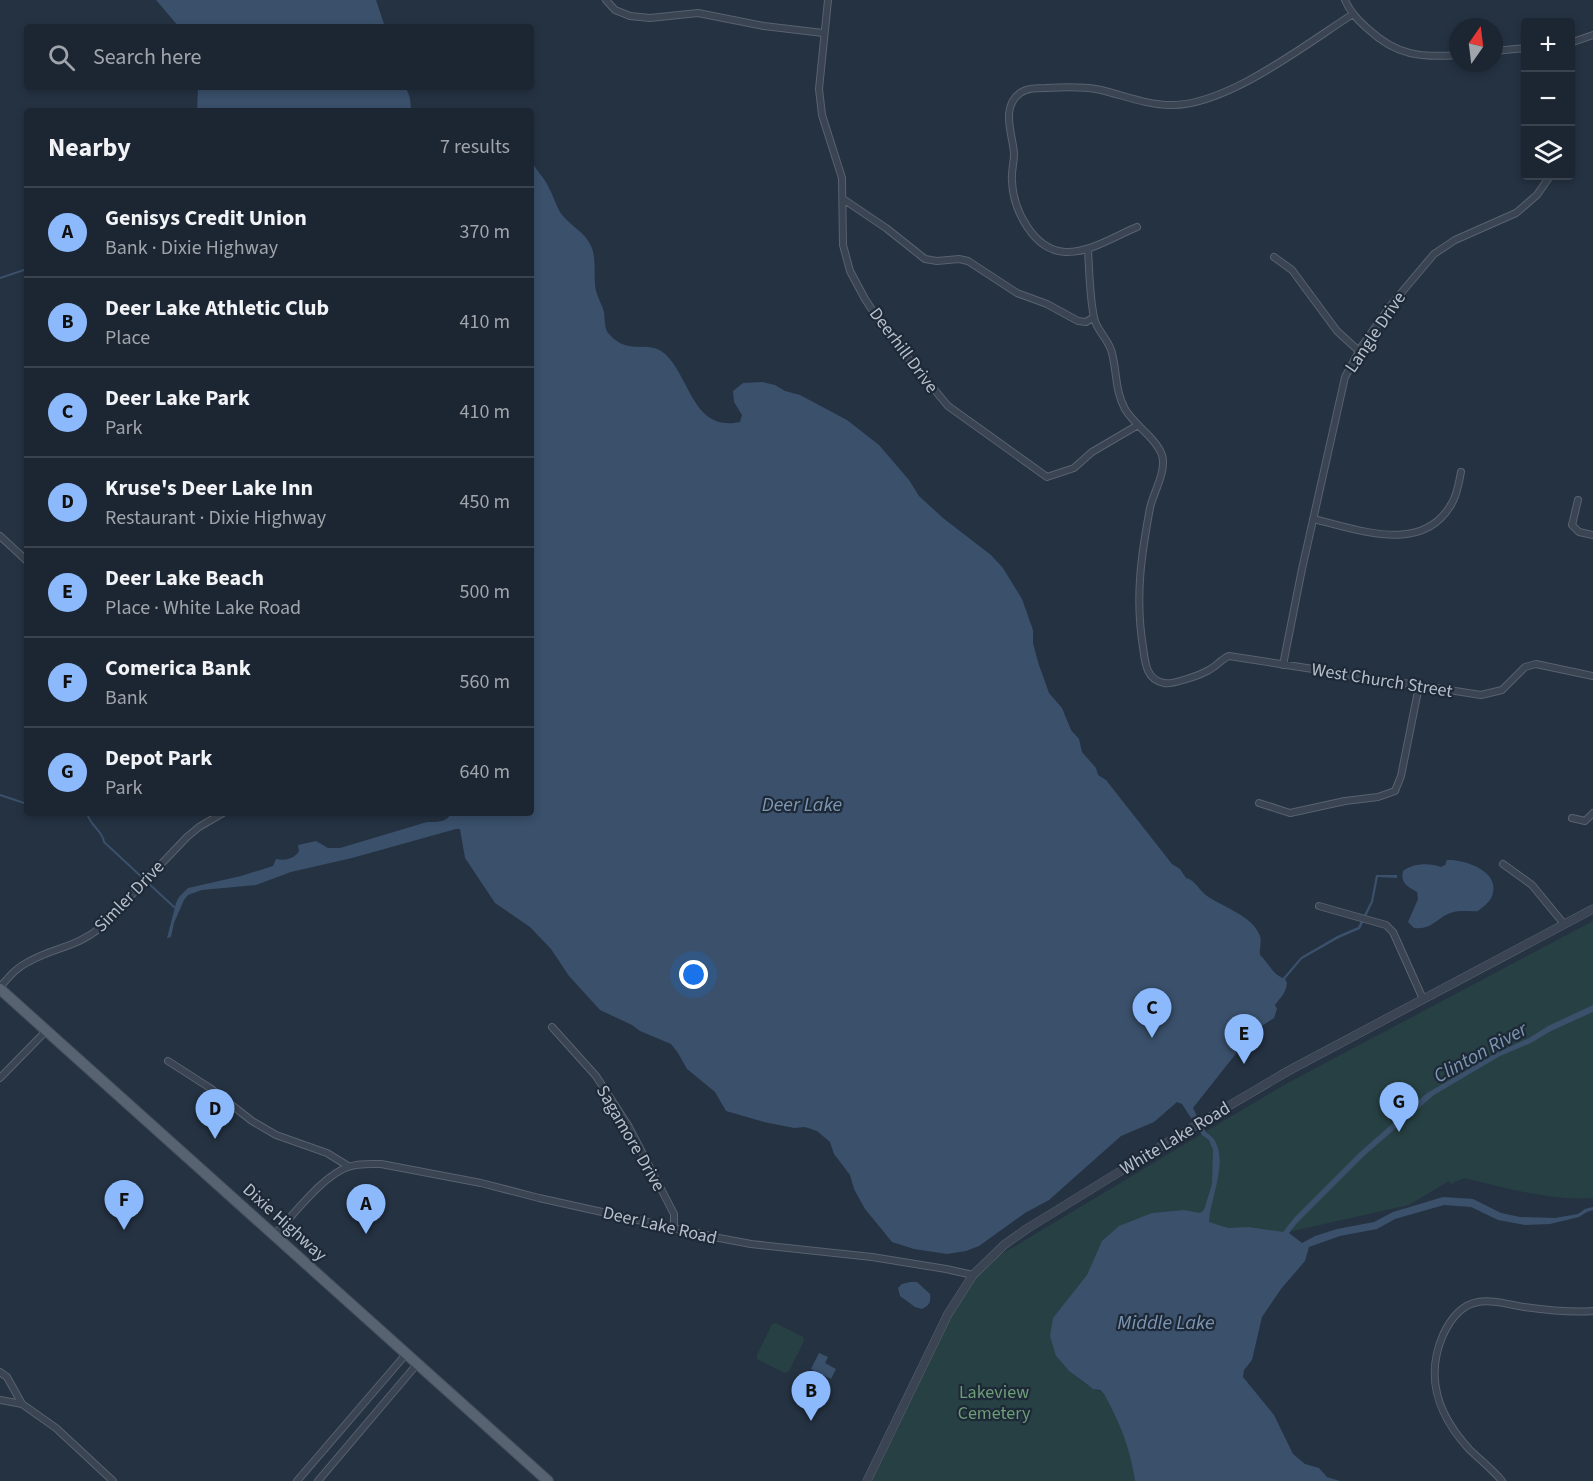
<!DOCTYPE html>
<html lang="en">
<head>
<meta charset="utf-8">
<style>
  :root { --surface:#1c2632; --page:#29323e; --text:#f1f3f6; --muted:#a0a5ac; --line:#3a434d; --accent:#8cb9fb }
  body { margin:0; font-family:"Source Sans 3",sans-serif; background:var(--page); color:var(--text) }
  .controls { position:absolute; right:18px; top:18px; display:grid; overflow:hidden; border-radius:6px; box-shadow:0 3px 9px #0003 }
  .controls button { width:54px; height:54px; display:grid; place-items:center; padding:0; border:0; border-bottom:2px solid var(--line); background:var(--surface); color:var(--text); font:30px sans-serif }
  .compass { position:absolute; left:1449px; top:18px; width:54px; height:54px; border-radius:50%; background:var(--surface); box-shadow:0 3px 9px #0003; rotate:14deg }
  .you { position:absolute; left:694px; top:975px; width:21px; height:21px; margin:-15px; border:4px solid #fff; border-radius:50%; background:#1a73e8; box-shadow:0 0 0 9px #1a73e833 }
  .badge { display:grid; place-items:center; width:39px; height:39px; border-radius:50%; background:var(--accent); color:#111; font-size:20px; font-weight:700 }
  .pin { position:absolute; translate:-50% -50px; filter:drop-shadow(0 2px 3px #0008) }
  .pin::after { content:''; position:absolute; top:32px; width:21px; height:18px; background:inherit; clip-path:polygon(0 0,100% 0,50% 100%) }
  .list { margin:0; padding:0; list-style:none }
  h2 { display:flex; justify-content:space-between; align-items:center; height:78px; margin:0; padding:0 24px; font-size:26px }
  h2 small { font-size:20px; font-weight:400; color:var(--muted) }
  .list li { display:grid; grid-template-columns:39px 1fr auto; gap:18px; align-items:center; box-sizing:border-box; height:90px; padding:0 24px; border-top:2px solid var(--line) }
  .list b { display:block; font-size:22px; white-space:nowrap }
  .list p { margin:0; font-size:20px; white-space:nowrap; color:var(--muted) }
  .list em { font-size:20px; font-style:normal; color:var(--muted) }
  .icon { flex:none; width:33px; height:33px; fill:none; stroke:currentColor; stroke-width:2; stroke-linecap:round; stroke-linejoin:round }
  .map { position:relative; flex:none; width:1593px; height:1481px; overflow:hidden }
  .search { position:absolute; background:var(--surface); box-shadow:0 3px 9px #0003; left:24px; top:24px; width:510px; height:66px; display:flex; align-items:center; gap:15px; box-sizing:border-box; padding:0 21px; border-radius:6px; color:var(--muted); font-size:22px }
  .panel { position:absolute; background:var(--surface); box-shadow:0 3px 9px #0003; left:24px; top:108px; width:510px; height:708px; border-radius:6px }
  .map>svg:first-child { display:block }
  .green { fill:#274043 }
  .water { fill:#3a506b }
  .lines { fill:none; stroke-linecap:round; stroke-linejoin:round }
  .stream { stroke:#3a506b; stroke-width:2 }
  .minor-casing { stroke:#58626f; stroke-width:8 }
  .tertiary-casing { stroke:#58626f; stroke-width:9 }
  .primary-casing { stroke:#434d5b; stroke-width:12 }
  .minor { stroke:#3a4452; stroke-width:6 }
  .tertiary { stroke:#3a4452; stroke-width:8 }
  .primary { stroke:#586372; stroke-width:10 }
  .labels { text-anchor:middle; stroke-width:4.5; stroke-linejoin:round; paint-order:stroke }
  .street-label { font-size:18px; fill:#b7bfcc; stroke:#1e2937 }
  .park-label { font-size:18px; fill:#6d9d77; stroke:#1e2937 }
  .water-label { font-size:20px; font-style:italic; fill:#7d96b3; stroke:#1e2937 }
</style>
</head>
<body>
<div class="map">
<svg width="1593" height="1481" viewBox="0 0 1593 1481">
  <rect width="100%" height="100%" fill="#253242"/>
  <!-- green -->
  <path class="green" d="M1593,921V1198C1549,1201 1507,1188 1464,1178L1451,1184L1449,1181L1409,1205L1293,1231L1059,1310L1056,1356C1065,1368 1077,1379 1090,1387C1095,1390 1099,1390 1104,1394C1120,1423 1130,1448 1135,1481H872C887,1451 901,1420 916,1390C937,1345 965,1269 1012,1248L1282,1086Z
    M776,1323L803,1337L804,1341L789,1371L785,1373L757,1359V1355L772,1324Z"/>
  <!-- water -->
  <path class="water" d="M156,0H376L385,27H179Z
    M198,87H405C410,94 411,103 411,111H197Z
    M531,157C534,170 544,176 549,188C554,197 557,209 563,216C572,227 585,232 591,246C597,259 593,276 596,291C598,298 602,305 604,312C605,319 604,329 609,334C631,359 649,335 669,358C691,384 696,432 740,422L742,415L734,402L733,391L743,383L762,382L775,385L785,391L800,395L847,420L879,445L909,480L919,496L943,518L991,555L1003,568L1022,599L1033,630V643L1038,662L1049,693L1062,708L1071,730L1079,739L1082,752L1096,768L1098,775L1106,780L1172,864L1180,869L1186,878C1195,880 1199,890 1207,896C1223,907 1253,916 1260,936C1262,942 1259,949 1260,955C1269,963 1272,974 1283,978L1301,957L1337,936L1358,927L1371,901L1376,875H1397V878L1378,877L1373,902L1360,929L1339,938L1302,959L1285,979L1287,983C1286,993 1281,997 1275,1005L1277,1009L1274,1018L1253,1032L1193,1108C1197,1116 1201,1126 1207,1133C1211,1136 1214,1138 1216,1143C1227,1166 1210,1199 1209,1222L1228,1228L1249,1227L1283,1232L1294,1218L1360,1152L1427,1093L1498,1052L1529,1038L1548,1026L1593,1005V1012L1551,1031L1531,1043L1500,1056L1434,1095L1364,1156L1298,1222L1289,1233L1302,1243L1315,1236L1337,1229L1374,1222L1393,1212L1443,1197L1473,1199L1501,1213L1520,1217L1555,1218L1578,1214L1585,1209L1593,1207V1210L1587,1212L1579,1217L1550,1224L1525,1225L1498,1220L1471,1207L1444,1205L1395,1219L1377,1229L1340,1236L1309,1247L1305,1261L1281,1289L1262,1317L1252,1360L1244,1370L1243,1377L1274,1415L1293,1454L1305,1464L1319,1468L1327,1477L1340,1481H1135C1130,1448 1120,1423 1104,1394L1100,1390L1093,1389L1069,1371L1056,1356L1050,1336L1053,1318L1087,1275L1102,1241L1119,1226L1152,1213L1184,1210L1200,1213L1204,1210L1212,1184L1213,1150L1209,1140L1202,1135L1182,1104L1177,1102L1154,1122L1121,1136L1049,1200L1025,1213L979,1246L966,1251L947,1254L914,1249L892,1242L865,1209L854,1189L850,1175L834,1154L830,1142L817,1131L805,1127L794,1128L764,1122L726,1111L715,1092L687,1069L678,1053L671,1044L640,1031L632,1025L600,1010L569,976L551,949L530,927L495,903L465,858L460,829H456L352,858L291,872L256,885L202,890L188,895L184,900L174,923L171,937L167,938L176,903L179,897L188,888L241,876L273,866L276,859C285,861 294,859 299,851L298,845L316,841L328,848H340L427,822C436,822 447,823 451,813H531Z
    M1447,860C1463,859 1498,870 1493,892C1492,901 1484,906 1478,911C1471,912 1461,910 1454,912C1437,916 1434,930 1414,928L1408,922L1418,899L1417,892C1408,887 1400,883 1403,871C1414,863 1429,863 1441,867L1445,865Z
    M910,1282H917L930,1294C931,1302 930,1305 922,1309L915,1307L900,1296L898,1288L902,1284Z
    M819,1353L828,1357L825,1363L836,1369L831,1379L811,1369Z"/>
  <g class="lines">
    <!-- stream -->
    <path class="stream" d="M0,278L27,269
      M0,795L27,804
      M87,813C90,826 103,831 104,842L174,907"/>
    <defs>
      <path id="minor" d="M606,0L615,10L630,16L650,18L698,13L764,26L823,33
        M828,0L819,89L822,115L842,178L843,245L850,271L865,299L888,334L948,406L1047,477L1074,468L1092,452L1138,425
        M1345,0C1350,12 1358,20 1368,29C1396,55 1420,58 1458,55
        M1570,43L1593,35
        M1494,51L1526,48
        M843,199L886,228L925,259L937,261L959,259L968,261L1017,293L1047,304L1078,321L1086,322L1094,317
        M1137,227C1115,236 1090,253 1065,252C1033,250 1013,209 1012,181C1011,172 1014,163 1014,154C1013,135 1000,108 1020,93C1027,88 1037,88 1046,88C1062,87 1080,86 1096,89C1121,94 1145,105 1171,105C1227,106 1306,44 1353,14
        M1088,249C1089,267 1090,305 1095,321C1099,333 1109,340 1112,353C1117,372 1115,391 1125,409C1134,425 1156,438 1162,455C1167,471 1153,493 1150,508C1141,556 1135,598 1143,647C1145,662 1146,680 1164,683C1172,685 1200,675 1207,671C1216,667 1220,660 1229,656L1481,695L1502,690L1525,667L1536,664L1593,676
        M1274,257L1292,270L1337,331L1359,351
        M1578,500L1572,525L1579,532L1593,535
        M1313,519C1358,529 1423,556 1452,503C1457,495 1459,482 1461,472
        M0,536L27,561
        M1283,665L1302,569L1345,377L1362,346L1391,305L1434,254L1455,240L1516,213L1537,195L1550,176
        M1259,803L1290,813L1345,801L1378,797L1395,791L1401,776L1419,686
        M1572,818L1585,821L1593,813
        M1503,864L1532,885L1564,924
        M1319,906L1386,925L1393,932L1423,999
        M0,987C9,977 16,968 28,962C54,947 76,948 101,927L187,837L199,827L223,813
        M552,1027L596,1076L629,1127L674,1214V1228
        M168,1061L210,1088L252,1121L276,1135L327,1153L348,1166
        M0,1078L46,1031
        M274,1235C293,1216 323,1175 348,1167C358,1163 370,1164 381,1164L481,1183L539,1198L719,1238L751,1244L872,1257L946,1269L973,1275
        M0,1372L7,1377L22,1404
        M0,1400L22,1404L56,1428L113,1481
        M297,1481L407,1353
        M318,1481L418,1363
        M1502,1481C1492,1469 1480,1460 1469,1449C1439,1416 1424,1379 1443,1335C1450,1320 1460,1305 1478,1302C1492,1299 1510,1305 1524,1307C1546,1310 1571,1313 1593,1311"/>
      <path id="tertiary" d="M867,1481L948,1314L973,1275L1004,1245L1028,1228L1176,1137L1288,1071L1593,909"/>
      <path id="primary" d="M0,989L548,1481"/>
    </defs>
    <!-- minor casing -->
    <use href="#minor" class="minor-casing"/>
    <!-- tertiary casing -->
    <use href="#tertiary" class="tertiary-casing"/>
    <!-- primary casing -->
    <use href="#primary" class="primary-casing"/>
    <!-- minor -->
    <use href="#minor" class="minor"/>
    <!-- tertiary -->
    <use href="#tertiary" class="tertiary"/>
    <!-- primary -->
    <use href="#primary" class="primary"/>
  </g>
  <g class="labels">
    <!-- street labels -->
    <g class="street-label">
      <text transform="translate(1375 332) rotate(-56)" y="6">Langle Drive</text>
      <text transform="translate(904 350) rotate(53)" y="6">Deerhill Drive</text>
      <text transform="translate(1382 680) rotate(9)" y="6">West Church Street</text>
      <text transform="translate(129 896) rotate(-46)" y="6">Simler Drive</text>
      <text transform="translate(631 1138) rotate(60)" y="6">Sagamore Drive</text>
      <text transform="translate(1175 1138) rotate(-31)" y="6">White Lake Road</text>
      <text transform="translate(285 1222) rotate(42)" y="6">Dixie Highway</text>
      <text transform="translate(660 1225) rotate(13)" y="6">Deer Lake Road</text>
    </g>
    <!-- park labels -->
    <g class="park-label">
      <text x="994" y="1398">Lakeview<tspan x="994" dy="21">Cemetery</tspan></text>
    </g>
    <!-- water labels -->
    <g class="water-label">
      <text x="802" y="811">Deer Lake</text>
      <text transform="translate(1480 1052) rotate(-29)" y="7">Clinton River</text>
      <text x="1166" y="1329">Middle Lake</text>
    </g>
  </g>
</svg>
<div class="controls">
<button>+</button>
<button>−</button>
<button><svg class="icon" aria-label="layers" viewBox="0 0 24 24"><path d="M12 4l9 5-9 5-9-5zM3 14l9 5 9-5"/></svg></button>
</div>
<svg class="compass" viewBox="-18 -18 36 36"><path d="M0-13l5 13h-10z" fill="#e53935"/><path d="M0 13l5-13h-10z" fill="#a0a5ac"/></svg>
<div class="you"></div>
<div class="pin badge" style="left:366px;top:1234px">A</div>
<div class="pin badge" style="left:811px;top:1421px">B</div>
<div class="pin badge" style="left:1152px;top:1038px">C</div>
<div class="pin badge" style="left:215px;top:1139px">D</div>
<div class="pin badge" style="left:1244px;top:1064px">E</div>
<div class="pin badge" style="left:124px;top:1230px">F</div>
<div class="pin badge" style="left:1399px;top:1132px">G</div>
<div class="search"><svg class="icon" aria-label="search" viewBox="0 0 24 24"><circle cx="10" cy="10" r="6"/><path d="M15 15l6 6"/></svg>Search here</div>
<section class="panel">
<h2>Nearby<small>7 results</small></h2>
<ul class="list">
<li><span class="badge">A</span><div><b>Genisys Credit Union</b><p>Bank · Dixie Highway</p></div><em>370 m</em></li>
<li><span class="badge">B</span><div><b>Deer Lake Athletic Club</b><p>Place</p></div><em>410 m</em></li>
<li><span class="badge">C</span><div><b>Deer Lake Park</b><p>Park</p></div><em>410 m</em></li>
<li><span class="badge">D</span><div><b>Kruse's Deer Lake Inn</b><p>Restaurant · Dixie Highway</p></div><em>450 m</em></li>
<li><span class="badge">E</span><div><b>Deer Lake Beach</b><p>Place · White Lake Road</p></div><em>500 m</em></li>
<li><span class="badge">F</span><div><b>Comerica Bank</b><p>Bank</p></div><em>560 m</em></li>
<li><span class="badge">G</span><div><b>Depot Park</b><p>Park</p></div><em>640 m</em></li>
</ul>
</section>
</div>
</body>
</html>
